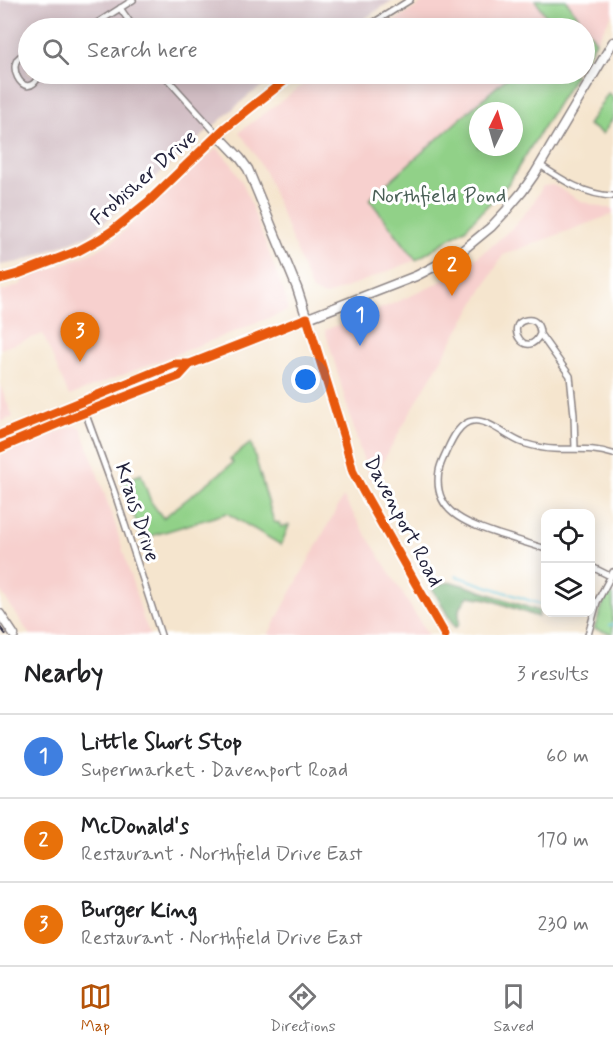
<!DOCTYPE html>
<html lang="en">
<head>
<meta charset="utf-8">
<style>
  :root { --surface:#fff; --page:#f6f6f6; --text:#202124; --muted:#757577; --line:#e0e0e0; --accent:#b45309 }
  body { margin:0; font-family:Mynerve,sans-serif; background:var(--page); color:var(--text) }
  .controls { position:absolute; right:18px; bottom:18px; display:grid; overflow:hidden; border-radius:12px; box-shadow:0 3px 15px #0003 }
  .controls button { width:54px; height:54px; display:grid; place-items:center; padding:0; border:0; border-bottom:2px solid var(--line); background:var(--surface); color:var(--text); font:30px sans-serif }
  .compass { position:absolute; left:469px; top:102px; width:54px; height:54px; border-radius:50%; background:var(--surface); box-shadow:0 3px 15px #0003; rotate:5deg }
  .you { position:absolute; left:306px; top:380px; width:21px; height:21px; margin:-15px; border:4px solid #fff; border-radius:50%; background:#1a73e8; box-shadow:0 0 0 9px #1a73e833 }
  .badge { display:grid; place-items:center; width:39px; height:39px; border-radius:50%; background:var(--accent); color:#fff; font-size:20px; font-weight:700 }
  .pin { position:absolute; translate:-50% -50px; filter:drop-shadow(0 2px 3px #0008) }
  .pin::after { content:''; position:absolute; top:32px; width:21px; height:18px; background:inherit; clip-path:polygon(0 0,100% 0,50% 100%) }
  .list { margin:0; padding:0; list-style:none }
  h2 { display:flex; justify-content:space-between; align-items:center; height:78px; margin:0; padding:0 24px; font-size:26px }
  h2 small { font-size:20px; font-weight:400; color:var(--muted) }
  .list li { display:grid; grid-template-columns:39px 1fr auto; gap:18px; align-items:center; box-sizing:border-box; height:84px; padding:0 24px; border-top:2px solid var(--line) }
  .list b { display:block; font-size:22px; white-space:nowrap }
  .list p { margin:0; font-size:20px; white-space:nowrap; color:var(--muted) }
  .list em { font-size:20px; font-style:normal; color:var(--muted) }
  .icon { flex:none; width:33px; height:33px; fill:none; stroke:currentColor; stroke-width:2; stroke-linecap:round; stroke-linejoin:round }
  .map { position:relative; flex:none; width:613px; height:635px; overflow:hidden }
  .search { position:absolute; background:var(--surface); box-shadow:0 3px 15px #0003; left:18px; right:18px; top:18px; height:66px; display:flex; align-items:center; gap:15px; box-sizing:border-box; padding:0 21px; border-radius:33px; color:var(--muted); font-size:22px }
  .sheet { height:330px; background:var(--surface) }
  nav { display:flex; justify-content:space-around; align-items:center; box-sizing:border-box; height:84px; border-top:2px solid var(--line); background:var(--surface); font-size:16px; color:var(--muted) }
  nav a { display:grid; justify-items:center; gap:3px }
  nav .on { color:var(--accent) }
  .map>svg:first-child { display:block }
  .built { fill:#f7d0ce }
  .industrial { fill:#d2bec4 }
  .green { fill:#91d188; stroke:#5a7a62; stroke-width:1.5; fill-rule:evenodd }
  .forest { fill:#74b374; stroke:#4b6a58; stroke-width:1.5 }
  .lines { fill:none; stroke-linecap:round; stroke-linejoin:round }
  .stream { stroke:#5cc4d9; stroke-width:2 }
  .street-casing { stroke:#8c8484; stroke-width:8 }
  .secondary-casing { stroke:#8c8484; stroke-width:11 }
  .street { stroke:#fff; stroke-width:5 }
  .secondary { stroke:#fff; stroke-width:8 }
  .tram { stroke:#22223b; stroke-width:1.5 }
  .cycleway-casing { stroke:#fff; stroke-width:13 }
  .cycleway { stroke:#e8590c; stroke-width:9 }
  .labels { text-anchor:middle; stroke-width:6; stroke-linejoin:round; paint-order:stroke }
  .street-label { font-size:21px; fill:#22223b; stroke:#fff }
  .park-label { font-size:21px; fill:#495f56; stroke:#fff }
</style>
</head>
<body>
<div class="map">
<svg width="613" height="635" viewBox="0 0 613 635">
  <rect width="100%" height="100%" fill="#fff"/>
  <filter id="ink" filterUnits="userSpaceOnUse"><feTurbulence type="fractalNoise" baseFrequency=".0167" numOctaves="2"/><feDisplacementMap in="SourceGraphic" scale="12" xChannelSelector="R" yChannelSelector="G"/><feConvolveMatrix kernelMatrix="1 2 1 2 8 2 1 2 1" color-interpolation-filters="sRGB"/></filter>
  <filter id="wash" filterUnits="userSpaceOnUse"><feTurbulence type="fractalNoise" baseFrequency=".008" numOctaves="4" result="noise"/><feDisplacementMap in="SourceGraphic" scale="24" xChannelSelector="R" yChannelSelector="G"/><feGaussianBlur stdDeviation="1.35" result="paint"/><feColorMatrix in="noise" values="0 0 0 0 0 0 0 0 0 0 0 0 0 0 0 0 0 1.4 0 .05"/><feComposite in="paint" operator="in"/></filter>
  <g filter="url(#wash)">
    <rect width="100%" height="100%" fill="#f5e5ce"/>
    <!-- built -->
    <path class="built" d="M427,0H535L550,22L551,28H384Z
      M566,0H613V13L596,41Z
      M318,74H511L369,199L416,260L325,296L312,291L266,174L253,151L239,132Z
      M217,148L233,166L244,186L287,301V311L69,396L43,334L0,349V292L20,285L24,280L96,251L115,239Z
      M553,185L581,201L604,208H613V214L503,255L425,387L371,482L360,450L325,330L390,305L435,285L473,260L494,244L512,228L532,205L543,186Z
      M0,385L13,417L0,422Z
      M74,426L81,427L115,524L143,618L150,635H30L0,590V455Z
      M343,497L428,635H268Z"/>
    <!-- industrial -->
    <path class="industrial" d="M0,0H393L350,28H28V74H282L249,95L91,234L33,257L19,262L0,265Z"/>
    <!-- green -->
    <path class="green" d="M535,0H566L596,41L585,60L584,28H551L550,22Z
      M511,74H576L508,184L465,229L416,260L369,199ZM478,111H514V147H478Z
      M608,93L613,97V118L603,134L588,125Z
      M251,443L274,522L279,523L281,527L289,525L281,545L227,513L141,539L124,481L141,474L151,502L163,518L233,463L230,459Z
      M607,593L613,595V634L594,629Z"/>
    <!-- forest -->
    <path class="forest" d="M451,582L466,586L539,611L538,617L488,599L468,596L459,609V624L455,628L431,586Z"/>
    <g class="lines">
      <!-- stream -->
      <path class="stream" d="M456,576L546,606
        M565,612L580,618
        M610,625L613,624"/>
    </g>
  </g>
  <g filter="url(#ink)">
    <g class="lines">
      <defs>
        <path id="street" d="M120,8L134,28
          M89,28L133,0
          M365,28L410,0
          M28,55C0,54 24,109 40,74
          M163,74L218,135
          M540,165C562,180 585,195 613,196
          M0,279L18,274L78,251L100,239L112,231L148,202L225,128L293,74
          M540,334C527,362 503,324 526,320C536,318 540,326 540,334L570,376L574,415L575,449
          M81,401L114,491L161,635
          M546,549C530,544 514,539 498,534C466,523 432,512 439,471C440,464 444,457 447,450C452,439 460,422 473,421C489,419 508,438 523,443C533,446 543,449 554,449C576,450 592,447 613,454
          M590,566L610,576
          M588,635L597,602L613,572"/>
        <path id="secondary" d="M218,135L240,158L248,169L297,288L328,385L353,472L363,491L445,635
          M0,435L174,364H190L416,276L443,262L463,250L491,227L505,212L522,192L534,175L613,42
          M0,448L73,417L179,376L190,364
          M0,614L14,635"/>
      </defs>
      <!-- street casing -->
      <use href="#street" class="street-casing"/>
      <!-- secondary casing -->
      <use href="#secondary" class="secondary-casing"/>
      <!-- street -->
      <use href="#street" class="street"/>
      <!-- secondary -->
      <use href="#secondary" class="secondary"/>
      <!-- tram -->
      <path class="tram" d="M0,627L6,635"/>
      <defs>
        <path id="cycleway" d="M0,279L18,274L78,251L100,239L112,231L148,202L225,128L293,74
          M0,435L174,364H190L307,318L344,438L353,472L363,491L445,635
          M0,448L73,417L179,376L190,364"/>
      </defs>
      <!-- cycleway casing -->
      <use href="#cycleway" class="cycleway-casing"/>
      <!-- cycleway -->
      <use href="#cycleway" class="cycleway"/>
    </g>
  </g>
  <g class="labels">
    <!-- street labels -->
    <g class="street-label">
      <text transform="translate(143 177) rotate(-41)" y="7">Frobisher Drive</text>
      <text transform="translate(138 512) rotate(72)" y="7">Kraus Drive</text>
      <text transform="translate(404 521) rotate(62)" y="7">Davenport Road</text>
    </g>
    <!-- park labels -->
    <g class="park-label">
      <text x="439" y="202">Northfield Pond</text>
    </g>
  </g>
</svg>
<div class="controls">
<button><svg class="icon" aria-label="locate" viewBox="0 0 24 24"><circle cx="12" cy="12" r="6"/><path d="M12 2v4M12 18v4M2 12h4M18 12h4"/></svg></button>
<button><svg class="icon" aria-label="layers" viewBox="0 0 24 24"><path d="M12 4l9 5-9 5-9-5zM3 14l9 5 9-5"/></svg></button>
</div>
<svg class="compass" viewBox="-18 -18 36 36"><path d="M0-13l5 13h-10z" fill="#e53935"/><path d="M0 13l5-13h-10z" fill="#757577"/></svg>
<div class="you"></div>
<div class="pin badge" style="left:360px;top:346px;background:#3f7fe0">1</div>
<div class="pin badge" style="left:452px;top:296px;background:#e8710a">2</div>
<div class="pin badge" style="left:80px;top:362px;background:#e8710a">3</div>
<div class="search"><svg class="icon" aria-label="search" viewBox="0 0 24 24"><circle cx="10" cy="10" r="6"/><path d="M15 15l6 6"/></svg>Search here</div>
</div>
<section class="sheet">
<h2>Nearby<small>3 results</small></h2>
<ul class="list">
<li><span class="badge" style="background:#3f7fe0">1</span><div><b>Little Short Stop</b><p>Supermarket · Davenport Road</p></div><em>60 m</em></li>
<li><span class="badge" style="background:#e8710a">2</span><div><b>McDonald's</b><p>Restaurant · Northfield Drive East</p></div><em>170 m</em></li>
<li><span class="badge" style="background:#e8710a">3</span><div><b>Burger King</b><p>Restaurant · Northfield Drive East</p></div><em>230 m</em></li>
</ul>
</section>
<nav>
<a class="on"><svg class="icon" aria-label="map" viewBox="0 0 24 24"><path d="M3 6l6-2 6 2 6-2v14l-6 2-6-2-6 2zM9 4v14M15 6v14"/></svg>Map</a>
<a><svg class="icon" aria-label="directions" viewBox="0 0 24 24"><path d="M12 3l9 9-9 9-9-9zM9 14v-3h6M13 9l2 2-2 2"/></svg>Directions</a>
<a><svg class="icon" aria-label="saved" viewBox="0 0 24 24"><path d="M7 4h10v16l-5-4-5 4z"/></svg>Saved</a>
</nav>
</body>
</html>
